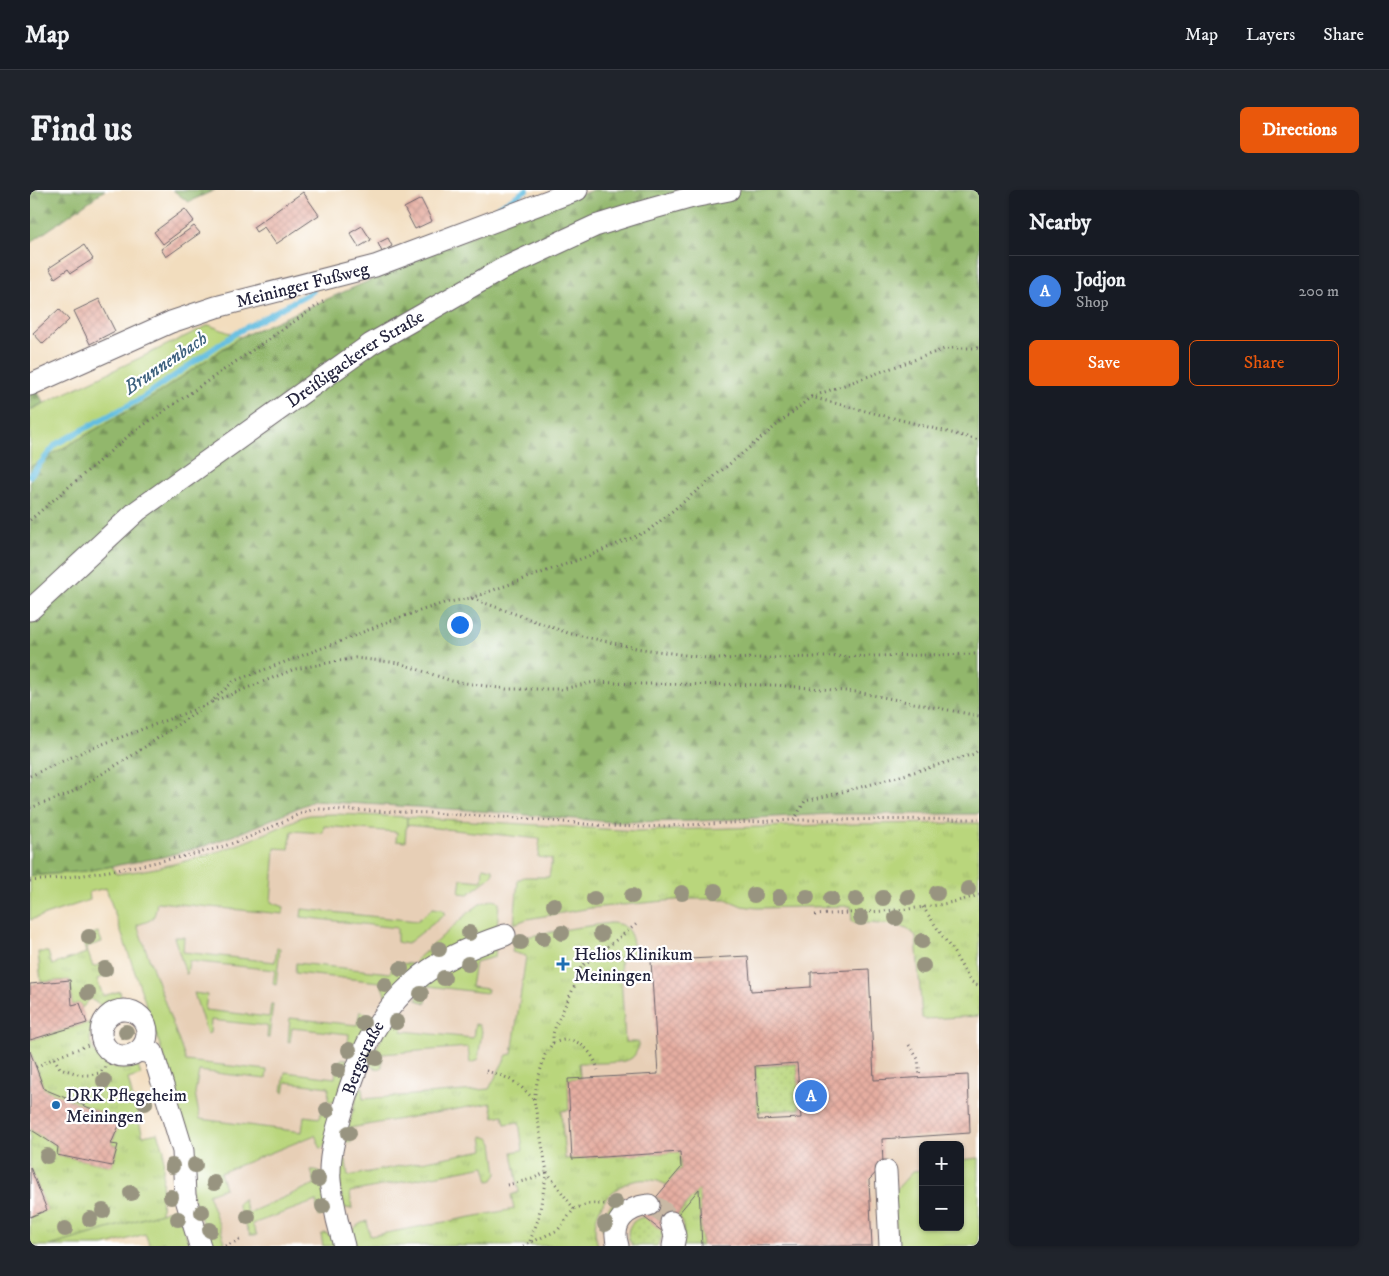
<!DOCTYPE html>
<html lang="en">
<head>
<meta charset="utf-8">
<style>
  :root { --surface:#171b24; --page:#20242c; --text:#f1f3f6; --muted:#9ea1a6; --line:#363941; --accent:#ea580c }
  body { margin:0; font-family:"IM FELL DW Pica",serif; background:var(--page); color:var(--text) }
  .controls { position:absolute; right:15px; bottom:15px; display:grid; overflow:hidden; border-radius:8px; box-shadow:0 1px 4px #0004 }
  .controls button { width:45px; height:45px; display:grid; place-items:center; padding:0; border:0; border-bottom:1px solid var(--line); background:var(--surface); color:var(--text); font:25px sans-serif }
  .you { position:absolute; left:429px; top:434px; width:18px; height:18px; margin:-12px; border:4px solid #fff; border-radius:50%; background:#1a73e8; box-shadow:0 0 0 8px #1a73e833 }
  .badge { display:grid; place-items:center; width:32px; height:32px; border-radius:50%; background:var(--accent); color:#fff; font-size:16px; font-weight:700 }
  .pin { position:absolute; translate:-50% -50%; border:2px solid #fff; box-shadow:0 1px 5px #0006 }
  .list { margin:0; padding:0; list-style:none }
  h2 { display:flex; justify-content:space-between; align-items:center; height:65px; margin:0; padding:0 20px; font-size:21px }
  h2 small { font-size:16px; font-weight:400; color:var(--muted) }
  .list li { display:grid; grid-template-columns:32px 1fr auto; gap:15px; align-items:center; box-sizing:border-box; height:70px; padding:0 20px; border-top:1px solid var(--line) }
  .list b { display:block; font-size:19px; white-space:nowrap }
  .list p { margin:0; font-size:16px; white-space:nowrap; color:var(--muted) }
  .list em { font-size:16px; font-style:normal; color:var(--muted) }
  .actions { display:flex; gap:10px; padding:15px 20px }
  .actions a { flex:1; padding:11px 0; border:1px solid var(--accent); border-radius:8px; text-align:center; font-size:18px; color:var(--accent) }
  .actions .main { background:var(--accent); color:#fff }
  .map { position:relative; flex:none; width:949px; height:1056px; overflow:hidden; border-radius:8px }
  header { display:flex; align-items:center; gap:30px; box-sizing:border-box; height:70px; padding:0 25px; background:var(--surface); border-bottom:1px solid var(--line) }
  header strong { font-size:24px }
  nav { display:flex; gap:28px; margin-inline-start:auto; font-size:18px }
  .intro { display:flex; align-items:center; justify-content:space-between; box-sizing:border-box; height:120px; padding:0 30px }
  h1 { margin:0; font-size:35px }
  .button { padding:12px 22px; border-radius:8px; background:var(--accent); color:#fff; font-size:18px; font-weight:700 }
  main { display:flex; gap:30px; padding:0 30px }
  aside { flex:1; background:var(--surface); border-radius:8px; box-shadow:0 1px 4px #0004 }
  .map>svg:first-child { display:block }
  .built { fill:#e7cfb6; fill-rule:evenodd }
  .grass { fill:#b9d67c; stroke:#6e7c5c }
  .forest { fill:url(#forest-firs); stroke:#5a6c54 }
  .park { fill:url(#park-tufts); stroke:#6e7c5c }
  .garden { fill:url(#garden-dots); stroke:#6e7c5c }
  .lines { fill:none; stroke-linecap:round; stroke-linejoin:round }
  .stream { stroke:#64bee1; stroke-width:5.5 }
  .building { fill:url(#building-cross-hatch); fill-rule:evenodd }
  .minor-tunnel { stroke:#c8b8a4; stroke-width:21; stroke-dasharray:21 11; stroke-linecap:butt }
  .minor-casing { stroke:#6b6369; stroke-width:23 }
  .path { stroke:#6b6369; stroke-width:3; stroke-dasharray:1 4; stroke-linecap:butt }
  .minor { stroke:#fff; stroke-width:21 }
  .tree { fill:#989480 }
  .poi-dot { fill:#1f6fb2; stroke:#fff; stroke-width:2 }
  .labels { text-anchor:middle; stroke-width:4.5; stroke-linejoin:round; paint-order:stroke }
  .street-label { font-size:18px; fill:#22223b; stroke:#fff }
  .poi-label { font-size:18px; fill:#22223b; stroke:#fff; text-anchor:start }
  .water-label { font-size:19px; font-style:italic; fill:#3c607d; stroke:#fff }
</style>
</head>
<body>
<header>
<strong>Map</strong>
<nav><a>Map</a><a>Layers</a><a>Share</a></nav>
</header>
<div class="intro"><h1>Find us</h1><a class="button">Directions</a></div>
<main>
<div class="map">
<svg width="949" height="1056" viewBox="0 0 949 1056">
  <defs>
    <pattern id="forest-firs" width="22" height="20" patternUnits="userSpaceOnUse" patternTransform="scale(1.25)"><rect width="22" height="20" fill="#92b76c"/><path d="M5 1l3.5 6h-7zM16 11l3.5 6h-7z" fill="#77945a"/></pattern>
    <pattern id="park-tufts" width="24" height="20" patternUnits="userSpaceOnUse" patternTransform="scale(1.25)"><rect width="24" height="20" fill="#b9d67c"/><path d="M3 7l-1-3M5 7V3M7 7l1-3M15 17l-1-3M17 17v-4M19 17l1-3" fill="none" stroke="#9fb76c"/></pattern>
    <pattern id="garden-dots" width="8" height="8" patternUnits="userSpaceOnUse" patternTransform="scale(1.25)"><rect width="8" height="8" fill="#b9d67c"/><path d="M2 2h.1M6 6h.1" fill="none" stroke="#9fb76c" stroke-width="1.8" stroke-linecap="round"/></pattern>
    <pattern id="building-cross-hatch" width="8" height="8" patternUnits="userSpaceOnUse" patternTransform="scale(1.25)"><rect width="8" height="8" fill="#e6aea1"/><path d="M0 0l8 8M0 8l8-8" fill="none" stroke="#c5958c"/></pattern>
  </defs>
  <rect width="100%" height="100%" fill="#fff"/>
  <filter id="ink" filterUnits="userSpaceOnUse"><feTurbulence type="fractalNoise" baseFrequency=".02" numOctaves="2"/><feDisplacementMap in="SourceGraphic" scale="10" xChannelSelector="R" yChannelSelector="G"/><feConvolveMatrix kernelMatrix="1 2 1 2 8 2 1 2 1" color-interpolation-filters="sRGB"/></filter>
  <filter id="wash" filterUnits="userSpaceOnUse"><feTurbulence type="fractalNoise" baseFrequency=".0096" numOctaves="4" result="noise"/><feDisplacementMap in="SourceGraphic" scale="20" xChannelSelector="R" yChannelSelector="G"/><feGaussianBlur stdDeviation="1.12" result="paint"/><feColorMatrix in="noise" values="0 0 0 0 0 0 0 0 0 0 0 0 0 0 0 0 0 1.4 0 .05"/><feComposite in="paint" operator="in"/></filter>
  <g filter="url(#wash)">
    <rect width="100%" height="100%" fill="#f2ddbe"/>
    <!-- built -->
    <path class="built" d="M283,611L438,620L582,632L668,631L801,624H949V1056H192L168,985L82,676L132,667L174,656L210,643ZM893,955H930V1037H893Z"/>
    <!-- grass -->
    <path class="grass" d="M179,135L210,147L124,206L0,277V220Z
      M304,624L377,627L375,652L366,651L367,642L294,636L293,643L262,641L259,659L245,658L241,712L254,717L253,724L127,712C124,730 125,729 107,735L156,871L237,880L236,889L169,881L165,903L170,929L272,942L274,926L290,928L292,918L303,919L296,953L291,959L285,945L190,983L195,998L178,1004L195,1052L185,1056H180L164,1009L137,876L76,698L59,702L60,710L0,730V686L56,681L82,676L86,684C102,682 119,680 135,676C183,666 228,648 272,627L280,625Z
      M453,677L463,679V685L438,704L429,703L431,689L452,691Z
      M461,710L467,711L469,713L467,739L390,779L385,771L439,722L450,714Z
      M403,718L411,719L415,722L414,725L377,754L367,752V738L271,727L272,719L387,731Z
      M144,747H154L153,762L245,772L247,758H250L246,795L243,794L245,780L159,771L157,784H156Z
      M466,756L465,767L445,772L441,797L458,799L457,803L398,796L396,813L387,810V804L390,798L409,784Z
      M266,773L360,783L364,773L381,774L386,782L357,809L350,792L265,783Z
      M164,803L177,805L175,820L239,827L241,814H243L239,848H237L238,836L181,830L180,843L177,844Z
      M330,821L337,824L341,830L321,866H317L319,844L262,838L260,852H258L260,828L327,835Z
      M369,825L374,826L372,841L443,848L445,834L449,835L452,841L448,870L440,873L438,857L352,864V878C346,879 342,878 339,873L363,826Z
      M312,869L319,870L306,912H300L298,910L299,897L256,892L254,903L252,902L255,882L305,888C306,881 305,872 312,869Z
      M949,968V1056H867L864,1002L883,981L893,980V1037H930V970Z
      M281,980H286L290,982L296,1023L289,1027L286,1011L222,1034L227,1045H220L208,1017V1013L213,1009L218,1023L285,994Z
      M584,1012L589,1016L584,1021L577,1039H572L576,1021Z
      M146,1017L160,1056H135L134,1052L120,1056L115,1044L74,1056H20L131,1023Z
      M295,1043L301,1046L305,1056H293L291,1045Z"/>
    <!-- forest -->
    <path class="forest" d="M0,0H75L0,53Z
      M143,0H185L158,12Z
      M563,0H949V624H801L668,631L582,632L438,620L283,611L210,643L174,656L132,667L56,681L0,686V277L124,206L210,147L488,26Z
      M0,189L14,213L0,220Z"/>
    <!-- park -->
    <path class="park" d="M377,627L606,641L827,634L949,633V826L895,829L892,828L886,746L877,738L864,735L822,732L821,716L727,718L712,716L696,709H656L561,718L497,729L484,734L488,690L494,687H519L522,669L508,667L510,649L377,635Z
      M580,733C601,733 603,748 604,765L590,767L595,852H609C608,858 606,866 600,869C592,874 560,873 549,873L550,888L538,889L539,920L531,921L535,969L650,962L651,978L637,995C632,993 627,990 622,990C592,986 565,1010 565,1041C565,1046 567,1051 568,1056H428V1055L424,1056H321C319,1042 324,1035 337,1031L340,1046L484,1019L481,1005L489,1002L482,962L493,960L489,932L475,934L473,925L464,927L461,913L320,938L321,953L315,951L329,897L332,896L333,909L459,899L477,865L482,864L496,766L482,762L484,749L544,738Z
      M68,742L72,752L56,757L63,777L79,771L83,784L67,789L73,806L90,801L91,807L90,810L74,817L60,809L52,818L50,813L42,815L40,790L11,792L8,762H18L22,775L56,763L52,748Z
      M57,833H62C58,848 60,859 71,870C74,873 79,877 84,878C92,880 100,878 108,876L111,885L98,889L104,913L118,910L121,920L107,924L113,946L128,943L134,960L131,1023L20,1056H0V1027L17,1020L0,977V939L28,957L27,965L82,976L88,955L81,954L91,931L14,899L0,861V850Z
      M452,946L459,948L463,953L467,984L463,990L459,991L455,976L320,1002L322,1019L315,1018L312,1014L308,972L312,970L316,971L318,986L454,960Z
      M669,999L672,1056H652C654,1042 655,1037 648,1025Z"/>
    <!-- garden -->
    <path class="garden" d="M767,874L770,919L728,922L725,877Z
      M617,1027L632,1039C633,1046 631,1051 627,1056H603C592,1043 601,1027 617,1027Z"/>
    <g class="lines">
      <!-- stream -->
      <path class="stream" d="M468,17L496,0
        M0,286L26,254L112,208L206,143L283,101"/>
    </g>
    <g id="blocks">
      <!-- building -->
      <path class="building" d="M273,2L289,25L246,54L234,37L226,42L223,37Z
        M391,9L402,31L385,39L374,18Z
        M155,19L164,31L133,54L124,42Z
        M164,36L170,43L136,67L131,59Z
        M332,36L341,50L329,57L320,43Z
        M358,48L362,56L352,62L348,53Z
        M54,55L63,69L41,83L38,79L25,88L19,78Z
        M69,109L85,141L60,154L44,121Z
        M29,119L39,130L13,154L3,143Z
        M718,766L721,801L781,797V782L839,779L844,890L938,885L940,943L852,949L853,975L839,990L842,1056H672L669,999L633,1042L611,1025L651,978L650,962L542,969L538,889L628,884L621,771ZM767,873L771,928L728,930L725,876Z
        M40,790L42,815L50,813L57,833L0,850V794Z
        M0,861L14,899L91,931L81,954L88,955L82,976L27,965L28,957L0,939Z
        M0,977L17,1020L0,1027Z"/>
    </g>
  </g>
  <g filter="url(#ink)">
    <use href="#blocks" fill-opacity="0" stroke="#6b6369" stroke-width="1"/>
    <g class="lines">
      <!-- minor-tunnel -->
      <path class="minor-tunnel" d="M619,1015C629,1017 636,1023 641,1032"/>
      <defs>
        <g id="minor">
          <path id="s1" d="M0,195L141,132L186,117L345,76L547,0"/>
          <path id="s2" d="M0,420L107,321L341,154L472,79L565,36L610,22L663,7L699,0"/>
          <circle cx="94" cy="843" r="23"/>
          <path d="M109,861L123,863L127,876L153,961L155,1006L170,1056"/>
          <path d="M856,981L860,1056"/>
          <path d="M641,1032L645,1046L643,1056"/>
          <path id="s3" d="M314,1056C309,1039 305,1022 302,1004C301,997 299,989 300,982C300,960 307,939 313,919C329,867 343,829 384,792C408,770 445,755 475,745"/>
          <path d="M588,1056C580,1032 597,1017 619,1015"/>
        </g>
      </defs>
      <!-- minor casing -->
      <use href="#minor" class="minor-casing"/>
      <!-- path -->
      <path class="path" d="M781,207L949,250
        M0,330L102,243L294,111
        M441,408L556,367L618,341L781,207L917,158H949
        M182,512L265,479L325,468L369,473L422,491L476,499H532L565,492L609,494L744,495L827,502L949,526
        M0,586L57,560L179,514L204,491L319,448L362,430L414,413L441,408L538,443L606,458L683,469L949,464
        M0,618L39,604L103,565L172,518
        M764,630L775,611C832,598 888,581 944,564L949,559
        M0,691C41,688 81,681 122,673C148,667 175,663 200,654C216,649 231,642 246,635C260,629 274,620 289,619L399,623L489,628L578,636L612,637L764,630L949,629
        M893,717L924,763L940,791L949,796
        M785,725C839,721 897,722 949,705
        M523,853C527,852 531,850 535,850C552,849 564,865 568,880
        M879,855L888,869L890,887
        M24,868L30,878L51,885H60L69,883L83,871
        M6,877L24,868L66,852
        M456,881C479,887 488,892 504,910
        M477,995L502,989L517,982
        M544,1019L517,982L504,910L507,892L515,865L523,853V844L526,835L546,793L551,777L608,733
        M500,1051L508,1030L517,982
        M195,1056L212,1049
        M493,1056L528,1040L544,1019L558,1014H577"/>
      <!-- minor -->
      <use href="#minor" class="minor"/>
    </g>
    <!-- trees -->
    <g class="tree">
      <circle cx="938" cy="699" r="8"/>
      <circle cx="685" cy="701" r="8"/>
      <circle cx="652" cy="703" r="8"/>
      <circle cx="907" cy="703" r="8"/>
      <circle cx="724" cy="705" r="8"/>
      <circle cx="602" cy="706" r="8"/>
      <circle cx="749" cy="707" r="8"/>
      <circle cx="777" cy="707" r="8"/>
      <circle cx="878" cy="707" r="8"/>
      <circle cx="853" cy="708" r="8"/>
      <circle cx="564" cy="709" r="8"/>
      <circle cx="801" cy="709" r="8"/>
      <circle cx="826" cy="709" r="8"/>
      <circle cx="524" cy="715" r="8"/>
      <circle cx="831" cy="728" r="8"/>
      <circle cx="866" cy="728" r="8"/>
      <circle cx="439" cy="743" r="8"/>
      <circle cx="532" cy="743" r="8"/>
      <circle cx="571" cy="744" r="8"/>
      <circle cx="59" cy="747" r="8"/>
      <circle cx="513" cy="748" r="8"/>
      <circle cx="892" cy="751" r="8"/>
      <circle cx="491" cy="752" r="8"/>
      <circle cx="409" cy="759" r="8"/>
      <circle cx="438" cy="774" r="8"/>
      <circle cx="893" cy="776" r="8"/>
      <circle cx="75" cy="779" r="8"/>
      <circle cx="371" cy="779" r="8"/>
      <circle cx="414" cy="788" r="8"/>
      <circle cx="355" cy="795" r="8"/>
      <circle cx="58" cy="803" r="8"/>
      <circle cx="391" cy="804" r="8"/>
      <circle cx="366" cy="832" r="8"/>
      <circle cx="333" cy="833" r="8"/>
      <circle cx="96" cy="842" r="8"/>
      <circle cx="319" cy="860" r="8"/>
      <circle cx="346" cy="868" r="8"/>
      <circle cx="308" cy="880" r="8"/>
      <circle cx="74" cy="891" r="8"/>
      <circle cx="115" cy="913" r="8"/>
      <circle cx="297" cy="920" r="8"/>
      <circle cx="319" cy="943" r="8"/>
      <circle cx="17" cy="966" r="8"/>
      <circle cx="165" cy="975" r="8"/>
      <circle cx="142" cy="976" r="8"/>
      <circle cx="288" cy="989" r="8"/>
      <circle cx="184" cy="993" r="8"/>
      <circle cx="101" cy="1003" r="8"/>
      <circle cx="141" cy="1007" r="8"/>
      <circle cx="585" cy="1013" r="8"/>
      <circle cx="293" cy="1016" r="8"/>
      <circle cx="73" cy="1021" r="8"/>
      <circle cx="172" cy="1022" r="8"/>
      <circle cx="218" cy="1027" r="8"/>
      <circle cx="60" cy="1029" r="8"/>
      <circle cx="148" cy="1029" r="8"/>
      <circle cx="575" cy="1034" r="8"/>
      <circle cx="35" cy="1039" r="8"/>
      <circle cx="180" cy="1040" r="8"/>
    </g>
  </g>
  <!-- markers -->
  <g class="poi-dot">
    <path d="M530.5 766.5h5v5h5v5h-5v5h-5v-5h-5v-5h5z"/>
    <circle cx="26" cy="915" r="5"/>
  </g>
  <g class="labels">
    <!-- street labels -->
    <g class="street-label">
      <text dy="6" stroke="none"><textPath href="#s1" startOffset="291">Meininger Fußweg</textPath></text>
      <text dy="6" stroke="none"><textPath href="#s2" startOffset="412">Dreißigackerer Straße</textPath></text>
      <text dy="6" stroke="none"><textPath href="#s3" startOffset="195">Bergstraße</textPath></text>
    </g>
    <!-- poi labels -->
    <g class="poi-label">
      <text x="544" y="770">Helios Klinikum<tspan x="544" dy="21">Meiningen</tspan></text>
      <text x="36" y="911">DRK Pflegeheim<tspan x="36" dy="21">Meiningen</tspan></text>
    </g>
    <!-- water labels -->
    <g class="water-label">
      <text transform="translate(135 172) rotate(-34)" y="7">Brunnenbach</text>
    </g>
  </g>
</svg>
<div class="controls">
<button>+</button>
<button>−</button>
</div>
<div class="you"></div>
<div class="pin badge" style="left:781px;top:906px;background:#3f7fe0">A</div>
</div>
<aside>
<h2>Nearby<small></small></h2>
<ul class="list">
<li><span class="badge" style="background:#3f7fe0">A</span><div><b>Jodjon</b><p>Shop</p></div><em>200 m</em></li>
</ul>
<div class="actions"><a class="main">Save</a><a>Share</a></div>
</aside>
</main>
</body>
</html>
